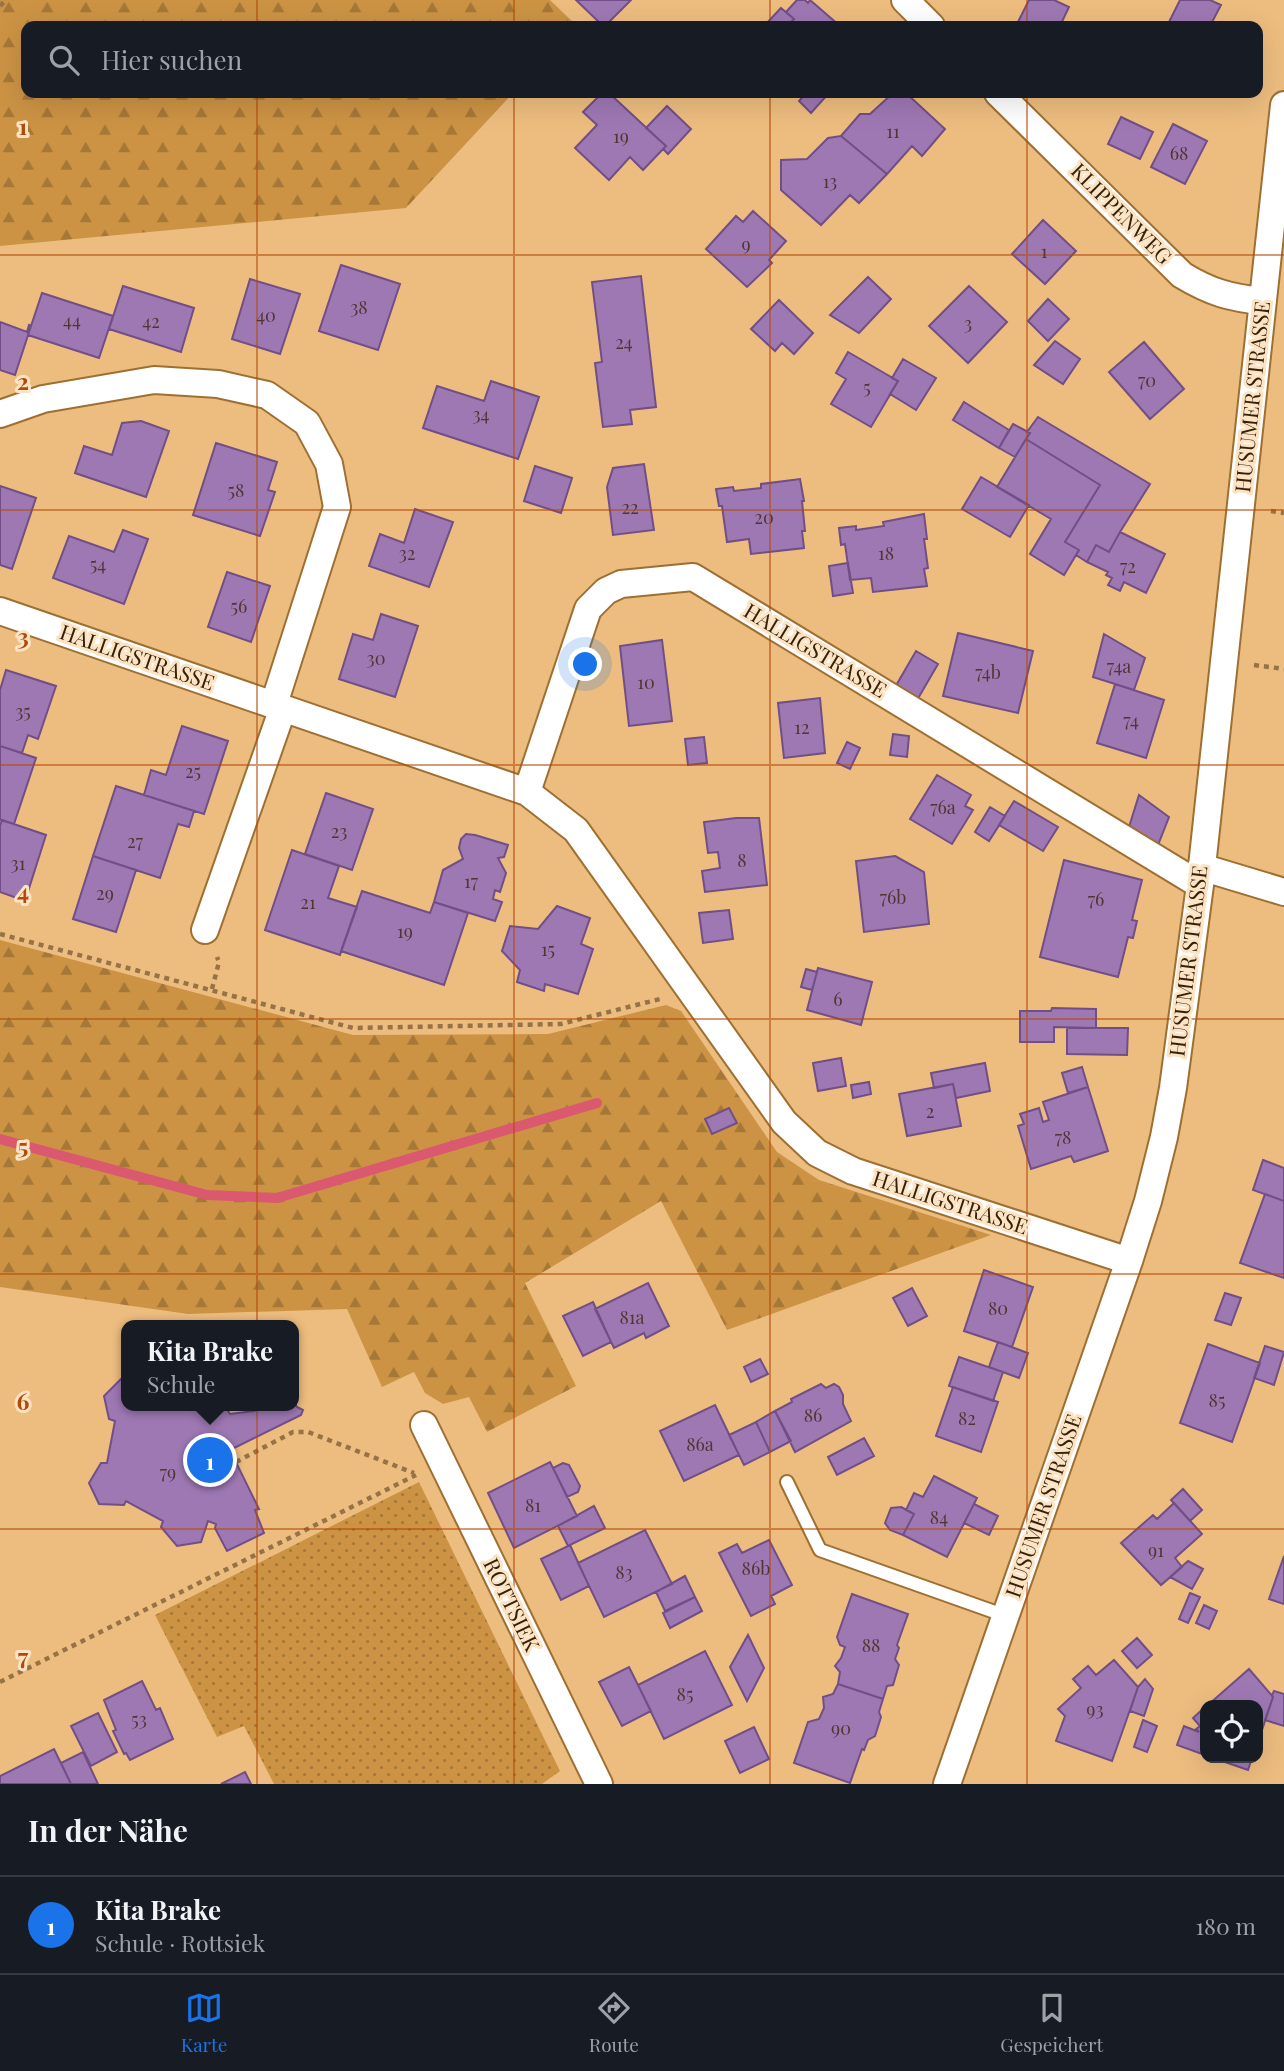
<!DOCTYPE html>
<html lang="de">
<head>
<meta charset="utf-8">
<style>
  :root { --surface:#171b24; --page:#20242c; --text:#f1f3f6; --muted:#9ea1a6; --line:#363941; --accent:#1a73e8 }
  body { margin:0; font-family:"Playfair Display",serif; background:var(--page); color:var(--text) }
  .controls { position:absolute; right:21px; bottom:21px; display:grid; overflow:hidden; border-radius:14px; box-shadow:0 7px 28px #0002 }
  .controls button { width:63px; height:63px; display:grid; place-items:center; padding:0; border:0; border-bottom:2px solid var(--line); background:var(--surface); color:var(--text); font:35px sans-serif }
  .you { position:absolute; left:586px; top:665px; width:24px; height:24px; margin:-18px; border:5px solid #fff; border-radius:50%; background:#1a73e8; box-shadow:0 0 0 10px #1a73e833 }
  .badge { display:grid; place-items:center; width:46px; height:46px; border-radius:50%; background:var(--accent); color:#fff; font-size:23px; font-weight:700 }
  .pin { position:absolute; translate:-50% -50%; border:4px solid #fff; box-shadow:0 2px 7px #0006 }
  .popup { position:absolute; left:121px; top:1320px; width:178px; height:91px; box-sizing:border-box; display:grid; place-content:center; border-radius:14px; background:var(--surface); filter:drop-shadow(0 2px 5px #0005); font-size:23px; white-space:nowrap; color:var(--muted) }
  .popup b { font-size:26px; color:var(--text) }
  .popup::after { content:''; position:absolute; left:50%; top:100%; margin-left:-14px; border:14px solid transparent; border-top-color:var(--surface) }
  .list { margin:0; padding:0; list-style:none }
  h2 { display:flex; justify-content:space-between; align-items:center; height:91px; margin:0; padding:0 28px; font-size:30px }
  h2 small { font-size:23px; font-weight:400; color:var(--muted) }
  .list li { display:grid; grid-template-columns:46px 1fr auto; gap:21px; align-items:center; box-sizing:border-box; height:98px; padding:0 28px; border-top:2px solid var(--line) }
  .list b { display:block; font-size:26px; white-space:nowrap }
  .list p { margin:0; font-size:23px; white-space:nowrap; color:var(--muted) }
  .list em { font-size:23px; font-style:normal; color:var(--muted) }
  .icon { flex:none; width:38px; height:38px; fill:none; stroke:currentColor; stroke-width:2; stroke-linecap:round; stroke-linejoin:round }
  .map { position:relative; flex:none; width:1284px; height:1784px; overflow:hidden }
  .search { position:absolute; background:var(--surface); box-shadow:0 7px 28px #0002; left:21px; right:21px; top:21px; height:77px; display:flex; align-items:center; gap:18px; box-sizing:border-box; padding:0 24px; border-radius:14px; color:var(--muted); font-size:26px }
  .sheet { height:189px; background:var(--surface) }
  nav { display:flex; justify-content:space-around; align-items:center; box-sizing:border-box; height:98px; border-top:2px solid var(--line); background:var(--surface); font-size:19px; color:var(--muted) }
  nav a { display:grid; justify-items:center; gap:4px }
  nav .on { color:var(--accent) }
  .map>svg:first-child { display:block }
  .grass { fill:url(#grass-dots) }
  .forest { fill:url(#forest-firs) }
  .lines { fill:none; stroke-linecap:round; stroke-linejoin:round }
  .stream { stroke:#db596f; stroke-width:10 }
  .building { fill:#9e78b3; stroke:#724e86; stroke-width:2 }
  .lane-casing { stroke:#9d7032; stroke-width:16 }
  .street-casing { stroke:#9d7032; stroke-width:30 }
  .path { stroke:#957346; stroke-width:4.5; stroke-dasharray:5 5; stroke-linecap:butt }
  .lane { stroke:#fff; stroke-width:12 }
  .street { stroke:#fff; stroke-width:26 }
  .grid { fill:none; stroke:#b2480a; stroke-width:2; stroke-opacity:0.55 }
  .labels { text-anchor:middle; stroke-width:6; stroke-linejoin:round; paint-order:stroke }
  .number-label { font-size:18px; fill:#4e3732 }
  .street-label { font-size:21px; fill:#342107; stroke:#fbe3c4 }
  .grid-label { font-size:23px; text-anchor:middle; font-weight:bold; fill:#b2480a; stroke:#fbe3c4; stroke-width:6; stroke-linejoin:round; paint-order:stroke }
</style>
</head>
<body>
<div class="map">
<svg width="1284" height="1784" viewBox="0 0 1284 1784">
  <defs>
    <pattern id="grass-dots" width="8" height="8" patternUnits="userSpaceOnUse" patternTransform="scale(1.75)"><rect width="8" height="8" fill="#cc9344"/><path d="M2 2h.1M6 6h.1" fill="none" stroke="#a67837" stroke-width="1.8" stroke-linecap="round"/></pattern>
    <pattern id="forest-firs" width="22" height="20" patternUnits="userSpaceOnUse" patternTransform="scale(1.75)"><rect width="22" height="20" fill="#cc9344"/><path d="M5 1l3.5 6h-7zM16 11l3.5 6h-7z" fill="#a67837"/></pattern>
  </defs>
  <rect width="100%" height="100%" fill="#edbd7f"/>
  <!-- grass -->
  <path class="grass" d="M419,1482L560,1771L542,1784H274L244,1726L217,1737L155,1615Z"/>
  <!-- forest -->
  <path class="forest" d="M0,0H550L576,25L26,26V93H513L406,208L0,246Z
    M0,940L353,1035L548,1034L666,1005L681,1011L777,1152L819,1180L991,1235L727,1330L661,1201L525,1283L576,1386L487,1432L469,1397L443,1404L425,1393L414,1372L382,1387L347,1309L188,1314L0,1287Z"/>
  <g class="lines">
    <!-- stream -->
    <path class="stream" d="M0,1139L207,1195L277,1198L597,1103"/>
  </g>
  <!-- building -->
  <path class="building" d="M576,0H631L605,26H603Z
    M797,0H805L808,3L810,0L840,26H787L794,19L786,12Z
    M1029,0H1054L1069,7L1060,26H1016Z
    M1180,0H1210L1221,5L1210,26H1167Z
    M781,8L794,19L787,26H767L765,25Z
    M602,93H609L666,146L643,170L630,157L609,180L575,148L597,125L583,112Z
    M806,93H829L811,113L799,101Z
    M893,93H906L945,129L922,156L912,146L887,174L841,136L860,114H870Z
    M667,106L691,129L668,154L663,149L666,146L646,128Z
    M1121,117L1153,132L1140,159L1108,144Z
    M1173,124L1207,141L1185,184L1151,167Z
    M841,136L887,174L859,203L850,195L821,225L781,190V160L807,159L828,138Z
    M753,211L786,241L769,260L772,263L747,287L706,249L736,216L743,222Z
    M1043,220L1076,251L1045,284L1012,254Z
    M341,265L400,284L378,350L319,331Z
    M641,276L656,407L630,410L632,424L603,427L595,363L602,362L592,282Z
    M868,277L891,299L859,333L830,315Z
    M250,279L300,294L280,354L232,339Z
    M123,286L194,308L181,352L109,329Z
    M969,286L1007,322L968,363L929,326Z
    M42,293L113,316L99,358L28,335Z
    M1048,299L1069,319L1048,341L1028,321Z
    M779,300L813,333L794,354L782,343L775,351L751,329Z
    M0,322L27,332L29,325L31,326L15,375L0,370Z
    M1055,341L1080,359L1063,384L1034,365Z
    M1144,342L1184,389L1150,419L1109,372Z
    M848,352L898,381L871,427L831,404L846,379L836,373Z
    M903,359L936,378L916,410L890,394L898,381L892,378Z
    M491,381L539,397L518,459L423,428L437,386L484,401Z
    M964,402L1009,430L999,448L953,420Z
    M1038,417L1150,484L1120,532L1109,552L1096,545L1087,562L1076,555L1079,550L1065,542L1100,485L1026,439L1030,433L1027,432Z
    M141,421L169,431L146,497L75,473L84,446L112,455L122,423Z
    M1013,424L1030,433L1015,457L999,448Z
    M1026,439L1100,485L1065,542L1079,550L1064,575L1030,554L1051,519L997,487Z
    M216,443L277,462L268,490L275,492L260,536L193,515Z
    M644,464L654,530L613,535L607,487L613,468Z
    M535,466L572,478L561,513L524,501Z
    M981,477L1029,505L1010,537L962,509Z
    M800,479L804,501H802L805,531H802L804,548L751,554L749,539L727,542L722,506H719L716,489L733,487L734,491L761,488V484Z
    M0,486L36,498L12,569L0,565Z
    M415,509L453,522L429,587L369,566L380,534L404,543Z
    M924,514L927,539H924L928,568L924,569L927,586L873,592L871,578L850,580L845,544L841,545L839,528L856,526V530L884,526L883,522Z
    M123,530L148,539L124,604L53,578L69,536L114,552Z
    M1120,532L1165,554L1146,593L1124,582L1120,591L1108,585L1112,578L1106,575L1108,572L1087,562L1096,545L1109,552Z
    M848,563L853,593L833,596L829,566Z
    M227,572L270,586L251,642L208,627Z
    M381,614L418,626L395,697L339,679L353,634L373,640Z
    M958,633L1033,651L1018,713L943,696Z
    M1104,634L1145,658L1134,690L1093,677Z
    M662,640L672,721L629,726L620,646Z
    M916,651L938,664L916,702L894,689Z
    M6,670L56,686L38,739L28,735L22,753L0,746V690Z
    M1115,684L1164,700L1146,758L1097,743Z
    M820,698L825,753L784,758L778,703Z
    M182,726L228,741L204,814L144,795L151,770L166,775Z
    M893,734L909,736L907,757L890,755Z
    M704,737L707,763L688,765L685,739Z
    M847,742L860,748L850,769L837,763Z
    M0,746L36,758L14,824L0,820Z
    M937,775L971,795L965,806L973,810L952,844L910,819Z
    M116,786L194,811L189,827L178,824L160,878L93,856Z
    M326,793L373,809L352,870L305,854Z
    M1139,795L1169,817L1158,845L1129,827Z
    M1014,801L1058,827L1043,851L999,825Z
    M990,807L1005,816L989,841L975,832Z
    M736,818H759L767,885L705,892L702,871L720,868L718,852L708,853L704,822Z
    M2,820L46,835L25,901L0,892V826Z
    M466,834L475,835L508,845L504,857L498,858L506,873L500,892L495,890L493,899L502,902L495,921L434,902L443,870L463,859L459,848L461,839Z
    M292,850L339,866L328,898L357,907L340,955L265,930Z
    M93,856L136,870L116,932L73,919Z
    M895,856L924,872L929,924L864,932L856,861Z
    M1064,860L1142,880L1132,920L1137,921L1133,938L1128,937L1118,977L1040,957Z
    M362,891L430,913L434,902L468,913L444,985L341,951Z
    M557,906L590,918L581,944L593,949L578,994L545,984L544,991L517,982L520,970L502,951L510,926L538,929Z
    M729,910L733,939L703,943L699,913Z
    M818,968L872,982L861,1025L807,1010Z
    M806,969L817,972L812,990L801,987Z
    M1052,1008L1096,1009V1028L1054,1027V1042H1020V1011H1051Z
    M1067,1028H1128L1127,1055L1067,1054Z
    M841,1058L846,1086L818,1091L813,1063Z
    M985,1063L990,1091L956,1098L953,1084L934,1088L931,1073Z
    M1082,1067L1088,1087L1068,1093L1062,1073Z
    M869,1082L871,1094L853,1098L851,1085Z
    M953,1084L961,1126L907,1136L899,1094Z
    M1088,1087L1108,1151L1074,1162L1071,1156L1031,1169L1018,1126L1024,1124L1020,1114L1039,1108L1043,1122L1049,1120L1043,1102Z
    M729,1108L737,1123L712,1134L705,1119Z
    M1263,1160L1284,1168V1201L1253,1190Z
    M1265,1194L1284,1201V1278L1240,1263Z
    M984,1270L1033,1287L1012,1347L964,1331Z
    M648,1283L669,1326L646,1338L644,1333L614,1348L595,1309Z
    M912,1288L927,1316L908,1326L893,1298Z
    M1225,1293L1241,1298L1231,1325L1215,1320Z
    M593,1302L611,1342L583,1356L563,1316Z
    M998,1342L1028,1353L1019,1378L989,1367Z
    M1208,1344L1260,1363L1232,1442L1180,1423Z
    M1265,1346L1284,1352L1274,1385L1254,1378Z
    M959,1357L1003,1372L993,1401L949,1386Z
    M760,1359L768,1374L751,1382L744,1367Z
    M121,1379L126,1381V1406H225L230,1414L254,1411L265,1406H294V1402L297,1407L303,1410L301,1415L230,1450L259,1509L255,1510L264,1533L227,1551L215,1528L216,1524L208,1521L201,1542L177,1546L161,1527L163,1521L126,1501L124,1505L99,1504L89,1483L101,1463H107L115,1421L109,1419L104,1396Z
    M821,1384L826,1388L834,1384L839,1387L843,1395V1404L851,1421L795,1452L775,1411L792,1402L791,1399Z
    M953,1387L998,1402L981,1452L936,1436Z
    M715,1405L739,1455L684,1481L660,1431Z
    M775,1411L791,1441L770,1452L756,1422Z
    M756,1422L770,1452L744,1465L729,1435Z
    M864,1438L874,1456L837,1475L828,1457Z
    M550,1462L577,1516L514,1548L488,1493Z
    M563,1463L569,1465L580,1486L578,1492L567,1497L553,1468Z
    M934,1476L977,1498L947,1557L903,1535L914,1514L906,1510L914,1493L923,1497Z
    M1183,1489L1202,1510L1190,1521L1171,1500Z
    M1174,1503L1202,1534L1175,1558L1182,1567L1161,1585L1121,1543L1153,1515L1157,1519Z
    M974,1504L998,1516L989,1535L964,1523Z
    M594,1506L605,1528L568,1546L558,1526Z
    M901,1507L914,1514L903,1535L890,1530L885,1523L891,1508Z
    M645,1530L672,1584L604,1617L578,1563Z
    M769,1540L792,1585L771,1596L775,1604L751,1616L719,1553L737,1544L742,1553Z
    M570,1545L589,1586L561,1600L541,1559Z
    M1284,1556V1604L1269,1599Z
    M1188,1561L1203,1569L1192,1589L1170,1577Z
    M685,1576L695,1597L665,1611L656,1592Z
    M1190,1593L1200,1597L1188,1623L1179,1619Z
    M852,1594L908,1614L897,1645L899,1648L895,1659L899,1665L893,1685L887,1686L883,1699L838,1684L840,1672L835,1666L841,1658L845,1647L840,1645L837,1637Z
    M695,1597L702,1611L670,1628L663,1613Z
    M1204,1605L1217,1611L1209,1629L1196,1623Z
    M748,1635L764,1668L747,1701L730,1667Z
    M1137,1638L1152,1655L1137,1668L1122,1651Z
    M705,1651L732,1705L664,1739L638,1685Z
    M1114,1660L1138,1687L1112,1761L1056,1741L1065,1716L1058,1709L1081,1688L1073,1679L1088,1666L1096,1675Z
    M629,1667L651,1711L622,1726L599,1682Z
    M1249,1669L1273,1697L1258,1742V1705H1208Z
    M1145,1679L1153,1689L1144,1716L1130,1711L1138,1687Z
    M142,1681L156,1710L160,1708L173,1739L130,1760L126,1753L124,1754L113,1731L116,1730L104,1700Z
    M838,1684L883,1699L879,1712L881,1717L875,1736L868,1740L864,1750L862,1749L850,1783L794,1763L808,1722L819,1719L824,1708L823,1697L833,1694Z
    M1274,1691L1284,1694V1726L1265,1720L1273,1697L1272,1695Z
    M1205,1707V1755L1177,1745L1184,1726L1199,1732L1196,1729L1200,1726L1193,1718Z
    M98,1713L117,1752L91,1766L71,1726Z
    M1143,1720L1157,1726L1147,1752L1134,1747Z
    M754,1727L769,1759L740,1773L725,1741Z
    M54,1749L71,1784H0V1776Z
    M83,1752L98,1784H71L61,1763Z
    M1213,1758H1252L1248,1770Z
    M245,1772L251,1784H221Z"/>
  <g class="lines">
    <defs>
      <path id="lane" d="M787,1482L820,1550L1006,1616"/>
      <path id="street" d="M905,0L931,26
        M998,93L1182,275C1210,292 1230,298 1263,301
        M0,414L43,399L154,380L218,384L267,395L307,423L329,464L337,507L274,704
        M0,611L527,792L576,830L784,1122L817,1153L853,1171L1129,1261
        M527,792L588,609L606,591L621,584L693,577L1200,885
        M1201,867L1284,892
        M205,930L283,708
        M424,1425L599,1784
        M947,1784L1129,1261L1148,1201L1164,1137L1173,1088L1200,885L1284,105"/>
    </defs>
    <!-- lane casing -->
    <use href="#lane" class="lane-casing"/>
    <!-- street casing -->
    <use href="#street" class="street-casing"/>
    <!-- path -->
    <path class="path" d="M0,6L6,0
      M1271,511L1284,513
      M1254,665L1284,669
      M0,934L353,1028L561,1024L660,999
      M212,989L219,962L217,957
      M236,1462L293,1432H308L414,1473
      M0,1682L416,1475"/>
    <!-- lane -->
    <use href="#lane" class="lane"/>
    <!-- street -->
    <use href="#street" class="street"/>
  </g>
  <!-- grid -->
  <path class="grid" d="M257,0V26M514,0V26M770,0V26M1027,0V26M257,93V1784M514,93V1784M770,93V1784M1027,93V1784M0,255H1284M0,510H1284M0,765H1284M0,1019H1284M0,1274H1284M0,1529H1284"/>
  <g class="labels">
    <!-- number labels -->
    <g class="number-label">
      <text x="893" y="138">11</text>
      <text x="621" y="143">19</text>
      <text x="1179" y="160">68</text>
      <text x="830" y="188">13</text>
      <text x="746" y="251">9</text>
      <text x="1044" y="258">1</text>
      <text x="359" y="314">38</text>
      <text x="266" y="322">40</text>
      <text x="72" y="327">44</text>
      <text x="151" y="328">42</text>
      <text x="968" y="330">3</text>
      <text x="624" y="349">24</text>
      <text x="1147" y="387">70</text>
      <text x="867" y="394">5</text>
      <text x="481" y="421">34</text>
      <text x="236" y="497">58</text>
      <text x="630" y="514">22</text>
      <text x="764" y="524">20</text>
      <text x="407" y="560">32</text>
      <text x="886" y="560">18</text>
      <text x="98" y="571">54</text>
      <text x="1128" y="573">72</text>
      <text x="239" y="613">56</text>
      <text x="376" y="665">30</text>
      <text x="1119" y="673">74a</text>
      <text x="988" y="679">74b</text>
      <text x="646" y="689">10</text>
      <text x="23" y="718">35</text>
      <text x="1131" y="727">74</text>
      <text x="802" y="734">12</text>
      <text x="193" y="778">25</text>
      <text x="943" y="814">76a</text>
      <text x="339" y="838">23</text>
      <text x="135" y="848">27</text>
      <text x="742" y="867">8</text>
      <text x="18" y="870">31</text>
      <text x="471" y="888">17</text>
      <text x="105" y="900">29</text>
      <text x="893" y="904">76b</text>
      <text x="1096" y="906">76</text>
      <text x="308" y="909">21</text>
      <text x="405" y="938">19</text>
      <text x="548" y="956">15</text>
      <text x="838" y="1006">6</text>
      <text x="930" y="1118">2</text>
      <text x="1063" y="1144">78</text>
      <text x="998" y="1315">80</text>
      <text x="632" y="1324">81a</text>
      <text x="1217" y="1407">85</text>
      <text x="813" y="1422">86</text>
      <text x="967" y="1425">82</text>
      <text x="700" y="1451">86a</text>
      <text x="168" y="1479">79</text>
      <text x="533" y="1512">81</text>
      <text x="939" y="1524">84</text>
      <text x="1156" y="1557">91</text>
      <text x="756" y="1575">86b</text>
      <text x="624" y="1579">83</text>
      <text x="871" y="1652">88</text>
      <text x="685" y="1701">85</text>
      <text x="1095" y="1716">93</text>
      <text x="139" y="1726">53</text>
      <text x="841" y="1735">90</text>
    </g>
    <!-- street labels -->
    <g class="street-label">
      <text transform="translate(1121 214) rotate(45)" y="7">KLIPPENWEG</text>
      <text transform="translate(1253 397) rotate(-84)" y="7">HUSUMER STRASSE</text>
      <text transform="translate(815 651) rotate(31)" y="7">HALLIGSTRASSE</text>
      <text transform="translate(137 658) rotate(19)" y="7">HALLIGSTRASSE</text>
      <text transform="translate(1189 961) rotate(-83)" y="7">HUSUMER STRASSE</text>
      <text transform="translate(950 1203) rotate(18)" y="7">HALLIGSTRASSE</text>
      <text transform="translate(1044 1506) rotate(-71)" y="7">HUSUMER STRASSE</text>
      <text transform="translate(511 1605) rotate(64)" y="7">ROTTSIEK</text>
    </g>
  </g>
  <g class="grid-label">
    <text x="23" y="135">1</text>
    <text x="23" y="390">2</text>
    <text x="23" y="645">3</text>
    <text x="23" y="900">4</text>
    <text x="23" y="1155">5</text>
    <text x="23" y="1410">6</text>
    <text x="23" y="1665">7</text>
  </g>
</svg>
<div class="controls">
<button><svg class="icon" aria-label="locate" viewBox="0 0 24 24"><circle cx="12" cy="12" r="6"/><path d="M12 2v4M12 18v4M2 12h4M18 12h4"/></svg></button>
</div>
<div class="you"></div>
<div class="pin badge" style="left:210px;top:1460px">1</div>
<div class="popup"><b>Kita Brake</b>Schule</div>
<div class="search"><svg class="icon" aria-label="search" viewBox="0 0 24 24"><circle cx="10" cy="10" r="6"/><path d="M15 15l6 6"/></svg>Hier suchen</div>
</div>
<section class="sheet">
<h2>In der Nähe<small></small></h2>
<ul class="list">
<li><span class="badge">1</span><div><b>Kita Brake</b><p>Schule · Rottsiek</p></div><em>180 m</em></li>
</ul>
</section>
<nav>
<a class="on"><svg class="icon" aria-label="map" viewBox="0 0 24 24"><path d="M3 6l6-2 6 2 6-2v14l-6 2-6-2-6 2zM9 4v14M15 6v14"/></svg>Karte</a>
<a><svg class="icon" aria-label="directions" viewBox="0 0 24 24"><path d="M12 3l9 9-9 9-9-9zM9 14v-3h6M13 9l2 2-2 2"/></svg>Route</a>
<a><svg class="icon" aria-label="saved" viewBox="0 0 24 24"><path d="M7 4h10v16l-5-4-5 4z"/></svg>Gespeichert</a>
</nav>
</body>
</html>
